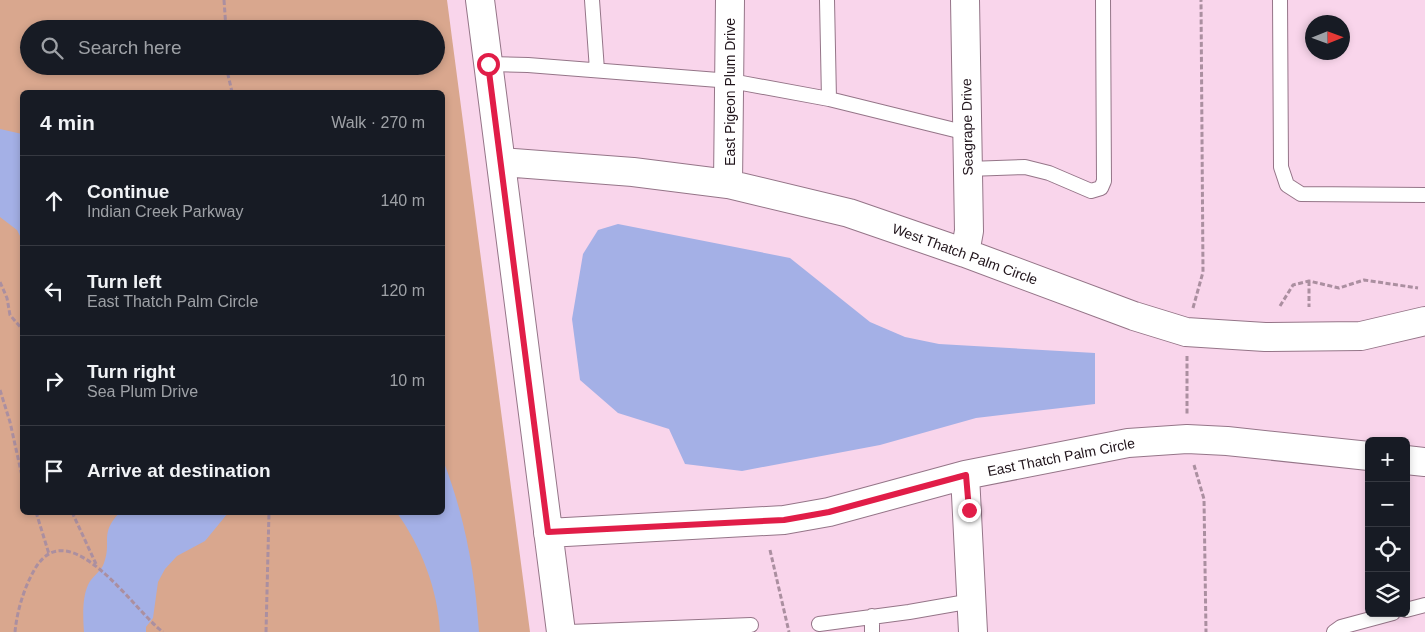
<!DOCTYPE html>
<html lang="en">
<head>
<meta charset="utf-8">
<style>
  :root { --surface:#171b24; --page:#242831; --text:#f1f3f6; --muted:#9ea1a6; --line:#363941 }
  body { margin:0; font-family:Arial,sans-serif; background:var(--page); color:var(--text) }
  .controls { position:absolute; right:15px; bottom:15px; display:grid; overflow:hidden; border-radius:8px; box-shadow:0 2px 8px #0003 }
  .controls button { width:45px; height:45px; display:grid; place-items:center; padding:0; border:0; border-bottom:1px solid var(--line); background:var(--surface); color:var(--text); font:25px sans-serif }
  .compass { position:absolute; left:1305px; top:15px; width:45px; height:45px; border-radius:50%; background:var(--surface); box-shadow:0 2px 8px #0003; rotate:89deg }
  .stop { position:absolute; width:15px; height:15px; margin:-11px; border:4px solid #e11d48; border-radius:50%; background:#fff }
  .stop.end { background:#e11d48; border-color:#fff; box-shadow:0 1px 5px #0008 }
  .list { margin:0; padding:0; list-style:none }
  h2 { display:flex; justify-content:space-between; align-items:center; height:65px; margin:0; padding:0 20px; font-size:21px }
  h2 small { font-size:16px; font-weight:400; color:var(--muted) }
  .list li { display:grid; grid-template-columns:32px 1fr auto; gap:15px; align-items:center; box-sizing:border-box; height:90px; padding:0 20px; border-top:1px solid var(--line) }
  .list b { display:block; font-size:19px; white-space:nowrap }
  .list p { margin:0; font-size:16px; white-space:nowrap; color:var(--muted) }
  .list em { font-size:16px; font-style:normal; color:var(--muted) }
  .icon { flex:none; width:28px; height:28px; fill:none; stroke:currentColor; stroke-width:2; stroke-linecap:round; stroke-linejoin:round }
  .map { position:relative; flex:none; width:1425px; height:632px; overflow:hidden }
  .search { position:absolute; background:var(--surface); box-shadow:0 2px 8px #0003; left:20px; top:20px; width:425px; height:55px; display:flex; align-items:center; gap:12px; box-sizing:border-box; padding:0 18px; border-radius:28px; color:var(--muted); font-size:19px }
  .panel { position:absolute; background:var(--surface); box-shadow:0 2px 8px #0003; left:20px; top:90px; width:425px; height:425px; border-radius:8px }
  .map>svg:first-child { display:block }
  .green { fill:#d9a78e; fill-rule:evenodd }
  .water { fill:#a4b0e6 }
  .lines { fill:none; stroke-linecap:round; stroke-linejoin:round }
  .service-casing { stroke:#957588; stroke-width:16 }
  .minor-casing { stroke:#957588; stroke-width:30 }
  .path { stroke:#ab8fa0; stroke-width:3; stroke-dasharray:5 2.5; stroke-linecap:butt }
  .service { stroke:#fff; stroke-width:14 }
  .minor { stroke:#fff; stroke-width:28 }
  .route { stroke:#e11d48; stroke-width:6 }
  .labels { text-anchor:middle; stroke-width:5; stroke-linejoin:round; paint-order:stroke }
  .street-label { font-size:14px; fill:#20141b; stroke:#fff }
</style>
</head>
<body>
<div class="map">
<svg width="1425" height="632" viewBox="0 0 1425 632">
  <rect width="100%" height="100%" fill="#f9d5eb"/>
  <!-- green -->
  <path class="green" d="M0,0H447L530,632H0ZM29,29H436V66H29ZM22,92H442V512H22Z"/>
  <!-- water -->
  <path class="water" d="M0,129L22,134V240L17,230L0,217Z
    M618,224L790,258L870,322L905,337L939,344L1095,353V404L976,418L880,445L742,471L685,464L669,429L618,413L580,380L572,319L583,254L598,230Z
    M443,460C465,517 475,572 479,632H440C438,590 421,546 397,513L442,512Z
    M120,512L228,513L205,541L177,556L165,569L158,582L153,618L146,627V632H84C83,618 82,598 88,585C92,576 101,572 104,563C112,541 99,534 120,512Z"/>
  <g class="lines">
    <defs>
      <path id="service" d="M592,0L597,70
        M827,0L829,99
        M1280,0L1281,167L1287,185L1301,194L1425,195
        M488,64L528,65L731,81L829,99L967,133
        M968,169L1025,167L1049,173L1091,191L1101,188L1104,181L1103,0
        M1406,610L1425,605
        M872,616V632
        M819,624L909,612L972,601
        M569,632L751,625
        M1334,632L1341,627L1393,613"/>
      <path id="minor" d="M480,0L561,632
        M501,162L633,172L728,184L849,213L965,253L1134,316L1186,332L1265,337L1361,336L1425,321
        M728,184L730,0
        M965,253L969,231L965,0
        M1406,460L1425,462
        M965,475L973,632
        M548,533L784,520L829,512L965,475L1128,443L1187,439L1227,441L1369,456"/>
    </defs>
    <!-- service casing -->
    <use href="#service" class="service-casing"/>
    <!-- minor casing -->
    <use href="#minor" class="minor-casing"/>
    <!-- path -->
    <path class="path" d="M224,0L226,29
      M226,66L232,92
      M1309,281V307
      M0,282L7,298L10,315L22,329
      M1280,306L1293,285L1309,281L1339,288L1364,280L1418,288
      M1193,308L1203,272L1201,0
      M1187,356V415
      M0,390L10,422L22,476
      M1194,465L1204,499L1206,632
      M36,512L49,554
      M72,512L96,564
      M770,550L789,632
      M15,632C17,610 25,585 36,567C71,512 135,612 163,632
      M266,632L269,512"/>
    <!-- service -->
    <use href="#service" class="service"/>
    <!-- minor -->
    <use href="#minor" class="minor"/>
  </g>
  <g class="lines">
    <!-- route -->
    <path class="route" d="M488,64L548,532L784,520L829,512L966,475L969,510"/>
  </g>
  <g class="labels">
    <!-- street labels -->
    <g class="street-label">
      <text transform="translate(730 92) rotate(-90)" y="5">East Pigeon Plum Drive</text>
      <text transform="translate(967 127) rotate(-91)" y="5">Seagrape Drive</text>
      <text transform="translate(965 254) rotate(20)" y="5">West Thatch Palm Circle</text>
      <text transform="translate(1061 457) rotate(-11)" y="5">East Thatch Palm Circle</text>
    </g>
  </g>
</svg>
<div class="controls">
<button>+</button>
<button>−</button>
<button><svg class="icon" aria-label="locate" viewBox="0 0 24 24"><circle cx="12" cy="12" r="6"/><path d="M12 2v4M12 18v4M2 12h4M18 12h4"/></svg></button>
<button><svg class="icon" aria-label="layers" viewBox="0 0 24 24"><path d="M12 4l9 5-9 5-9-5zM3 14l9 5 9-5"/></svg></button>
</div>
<svg class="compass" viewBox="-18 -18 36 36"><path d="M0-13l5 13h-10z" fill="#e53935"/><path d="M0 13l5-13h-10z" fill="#9ea1a6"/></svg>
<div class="stop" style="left:488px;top:64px"></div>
<div class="stop end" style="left:969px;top:510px"></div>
<div class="search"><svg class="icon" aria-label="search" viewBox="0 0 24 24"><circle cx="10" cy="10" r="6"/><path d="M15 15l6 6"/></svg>Search here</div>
<section class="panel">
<h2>4 min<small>Walk · 270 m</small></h2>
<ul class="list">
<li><svg class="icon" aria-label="ahead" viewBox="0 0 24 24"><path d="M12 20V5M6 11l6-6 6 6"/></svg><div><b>Continue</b><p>Indian Creek Parkway</p></div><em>140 m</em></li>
<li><svg class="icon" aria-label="left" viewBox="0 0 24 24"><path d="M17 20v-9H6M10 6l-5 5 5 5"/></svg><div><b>Turn left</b><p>East Thatch Palm Circle</p></div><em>120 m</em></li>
<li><svg class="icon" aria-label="right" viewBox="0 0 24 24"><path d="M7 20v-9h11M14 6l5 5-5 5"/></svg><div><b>Turn right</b><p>Sea Plum Drive</p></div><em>10 m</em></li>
<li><svg class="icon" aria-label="arrive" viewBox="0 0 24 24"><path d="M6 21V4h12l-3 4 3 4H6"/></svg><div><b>Arrive at destination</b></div></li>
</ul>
</section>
</div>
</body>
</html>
